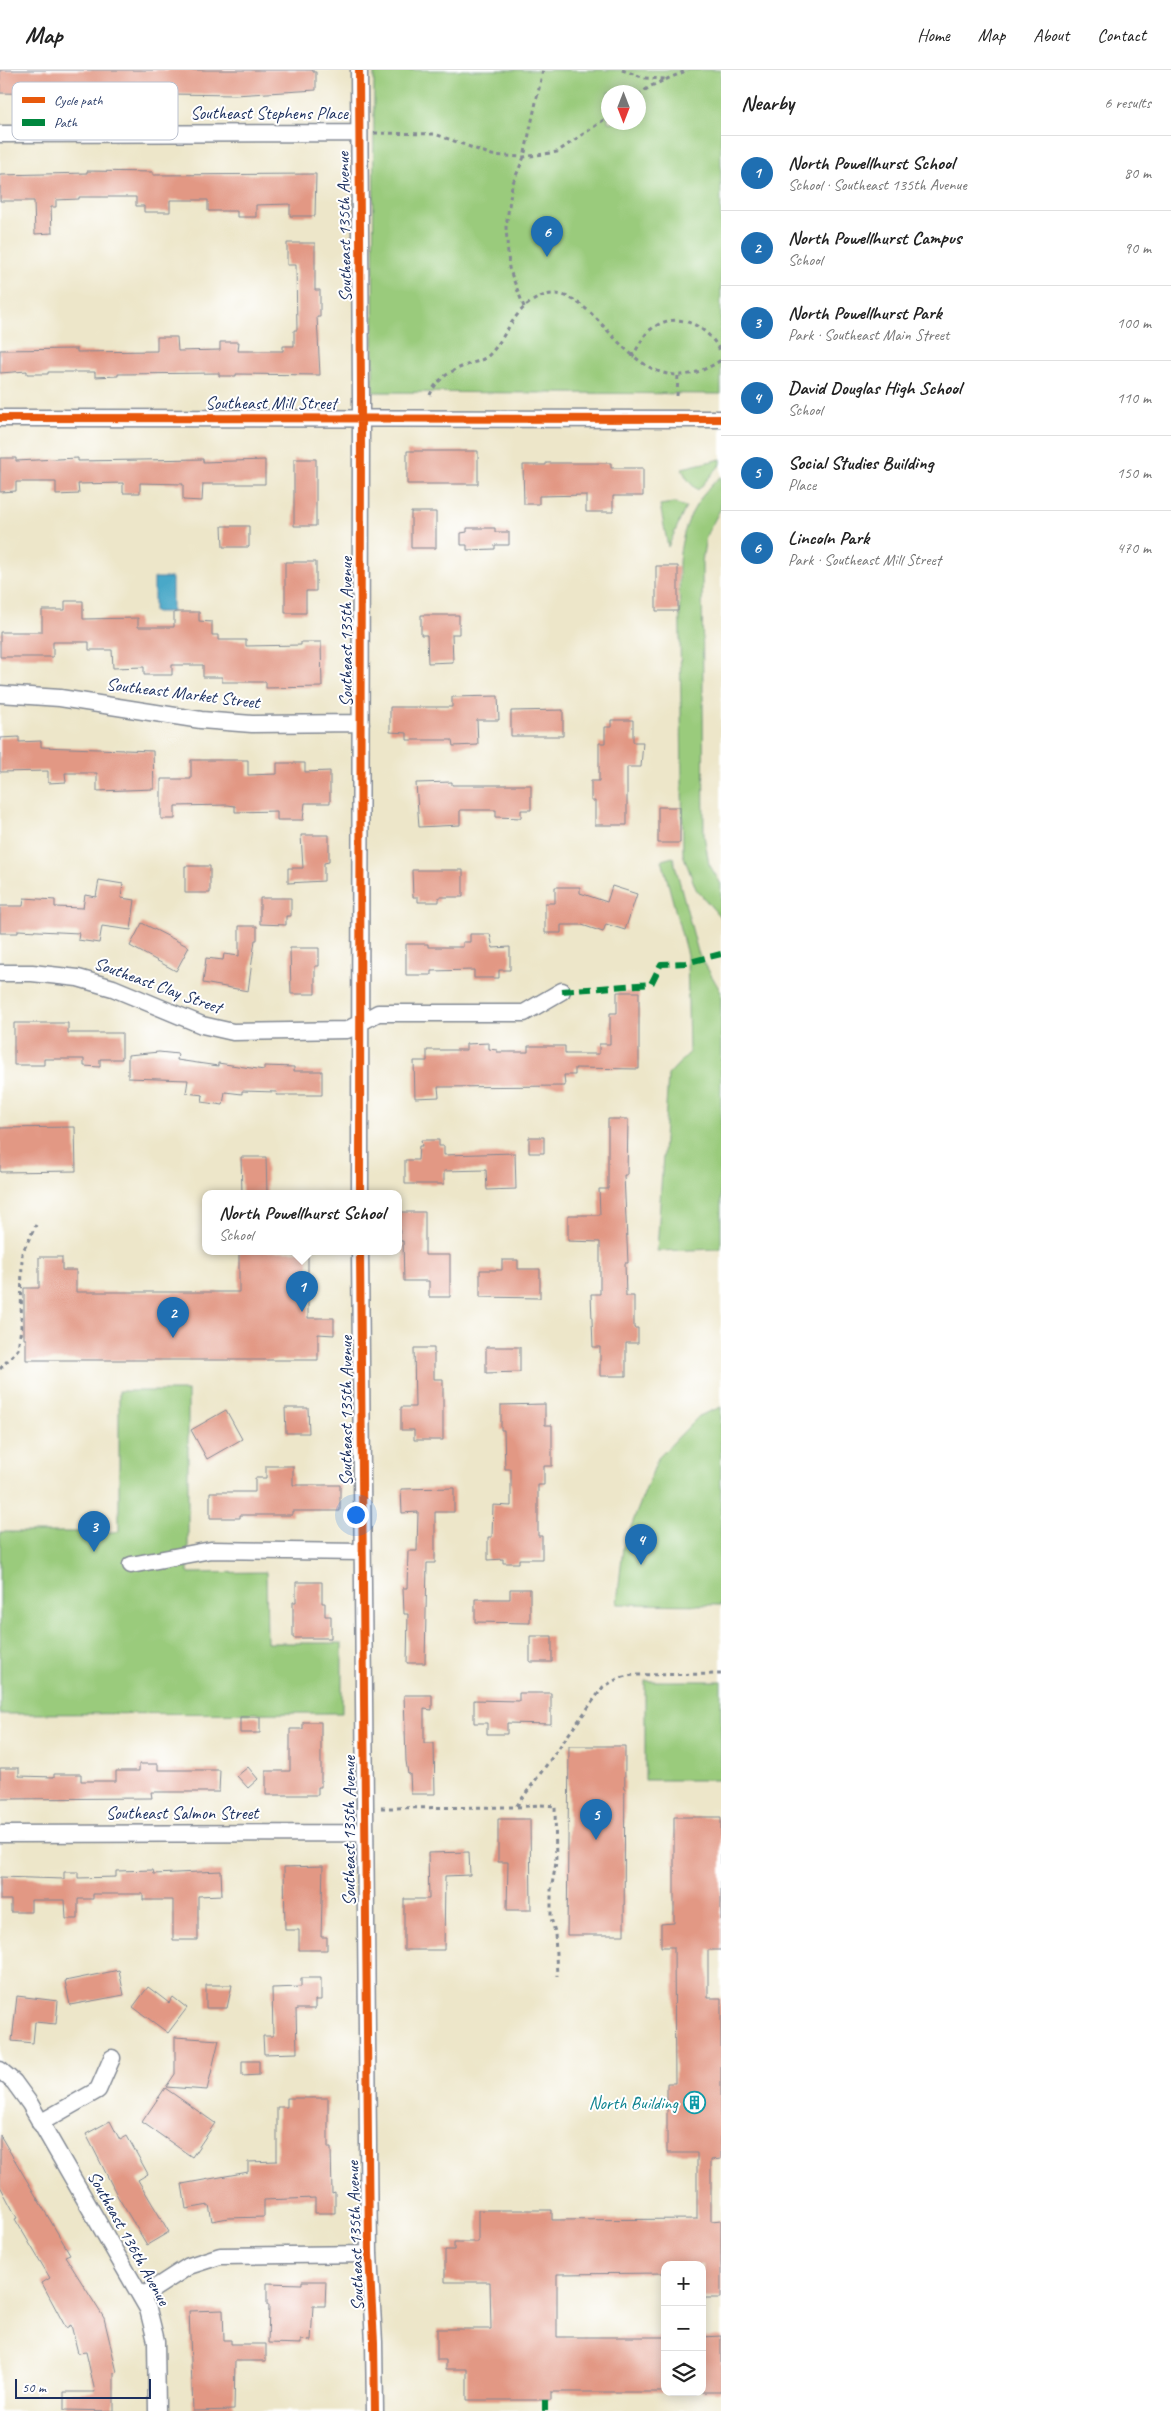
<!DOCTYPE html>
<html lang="en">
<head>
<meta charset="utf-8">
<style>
  :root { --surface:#fff; --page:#f2f2f2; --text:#222; --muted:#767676; --line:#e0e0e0; --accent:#1f6fb2 }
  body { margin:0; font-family:Caveat,sans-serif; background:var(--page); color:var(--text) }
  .controls { position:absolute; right:15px; bottom:15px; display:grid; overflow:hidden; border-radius:10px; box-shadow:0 2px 12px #0003 }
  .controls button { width:45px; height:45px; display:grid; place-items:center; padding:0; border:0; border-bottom:1px solid var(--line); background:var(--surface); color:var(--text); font:25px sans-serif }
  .compass { position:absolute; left:601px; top:15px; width:45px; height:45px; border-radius:50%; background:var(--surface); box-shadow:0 2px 12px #0003; rotate:180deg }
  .scale { position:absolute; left:15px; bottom:12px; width:136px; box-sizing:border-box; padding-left:5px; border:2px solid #1b2f5e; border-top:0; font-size:14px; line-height:18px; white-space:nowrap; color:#1b2f5e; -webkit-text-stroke:4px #fff; paint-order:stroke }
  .you { position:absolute; left:355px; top:1444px; width:18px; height:18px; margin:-12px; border:4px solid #fff; border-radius:50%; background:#1a73e8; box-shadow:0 0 0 8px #1a73e833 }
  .badge { display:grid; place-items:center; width:32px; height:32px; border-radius:50%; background:var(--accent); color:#fff; font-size:16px; font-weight:700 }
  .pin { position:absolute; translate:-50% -41px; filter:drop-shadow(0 1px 2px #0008) }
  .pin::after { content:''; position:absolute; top:26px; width:18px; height:15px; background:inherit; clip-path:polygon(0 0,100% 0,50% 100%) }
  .popup { position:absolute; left:202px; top:1120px; width:200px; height:65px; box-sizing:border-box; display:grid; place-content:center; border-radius:10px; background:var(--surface); filter:drop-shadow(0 1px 4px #0005); font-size:16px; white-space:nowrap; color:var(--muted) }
  .popup b { font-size:19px; color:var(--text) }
  .popup::after { content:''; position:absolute; left:50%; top:100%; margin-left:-10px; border:10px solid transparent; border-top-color:var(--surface) }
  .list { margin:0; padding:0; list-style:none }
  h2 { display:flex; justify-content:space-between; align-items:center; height:65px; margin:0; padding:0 20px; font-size:21px }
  h2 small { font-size:16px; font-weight:400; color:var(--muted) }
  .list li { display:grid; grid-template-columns:32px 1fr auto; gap:15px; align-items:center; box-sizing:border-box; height:75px; padding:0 20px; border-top:1px solid var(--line) }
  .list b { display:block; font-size:19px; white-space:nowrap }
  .list p { margin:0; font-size:16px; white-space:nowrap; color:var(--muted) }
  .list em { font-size:16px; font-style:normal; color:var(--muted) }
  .icon { flex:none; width:28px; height:28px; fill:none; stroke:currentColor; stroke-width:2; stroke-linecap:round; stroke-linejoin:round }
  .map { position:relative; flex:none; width:721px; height:2341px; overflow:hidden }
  header { display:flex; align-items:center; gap:30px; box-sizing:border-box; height:70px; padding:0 25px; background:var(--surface); border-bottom:1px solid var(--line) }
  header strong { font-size:24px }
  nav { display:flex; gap:28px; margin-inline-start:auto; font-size:18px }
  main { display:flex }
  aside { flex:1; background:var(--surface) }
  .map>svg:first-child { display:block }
  .green { fill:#9acb7b; stroke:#5a7d6c; fill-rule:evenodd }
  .water { fill:#48a8c8; stroke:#326c93 }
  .building { fill:#e29884 }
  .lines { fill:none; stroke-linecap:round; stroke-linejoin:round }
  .street-casing { stroke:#848a94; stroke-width:19 }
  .path { stroke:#848a94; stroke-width:3; stroke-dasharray:4 4; stroke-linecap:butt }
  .street { stroke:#fff; stroke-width:16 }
  .quiet { stroke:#00873e; stroke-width:6; stroke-dasharray:12 6; stroke-linecap:butt }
  .cycleway-casing { stroke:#fff; stroke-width:11 }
  .cycleway { stroke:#e8590c; stroke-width:8 }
  .labels { text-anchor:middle; stroke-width:4; stroke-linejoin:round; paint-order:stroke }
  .street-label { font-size:18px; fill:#1b2f5e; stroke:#fff }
  .culture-label { font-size:18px; fill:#0d838f; stroke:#fff; text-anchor:end }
  .key { fill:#fff; stroke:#bbc1cf; stroke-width:1 }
  .key-label { font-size:14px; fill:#1b2f5e }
</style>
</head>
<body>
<header>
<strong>Map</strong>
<nav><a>Home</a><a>Map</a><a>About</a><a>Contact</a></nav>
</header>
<main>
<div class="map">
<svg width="721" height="2341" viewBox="0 0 721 2341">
  <rect width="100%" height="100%" fill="#fff"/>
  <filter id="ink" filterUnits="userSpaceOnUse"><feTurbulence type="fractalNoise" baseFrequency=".02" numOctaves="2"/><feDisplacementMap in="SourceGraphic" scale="10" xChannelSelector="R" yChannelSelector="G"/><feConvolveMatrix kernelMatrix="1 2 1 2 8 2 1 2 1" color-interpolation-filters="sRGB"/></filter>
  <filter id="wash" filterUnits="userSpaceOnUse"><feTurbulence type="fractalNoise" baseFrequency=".0096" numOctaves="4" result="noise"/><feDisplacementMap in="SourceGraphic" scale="20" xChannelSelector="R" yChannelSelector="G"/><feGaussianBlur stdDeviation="1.12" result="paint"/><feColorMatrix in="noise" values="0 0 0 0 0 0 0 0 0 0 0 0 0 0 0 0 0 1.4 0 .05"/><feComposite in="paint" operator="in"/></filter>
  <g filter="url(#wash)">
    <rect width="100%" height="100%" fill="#ede6c9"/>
    <!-- green -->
    <path class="green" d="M374,0H721V324L373,322ZM608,22H638V52H608Z
      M721,389V394L698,420C690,414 685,407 682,398Z
      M721,406V438L706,466L702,492L704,765L709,794L721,814V848L696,819L683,784L679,492C682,457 694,430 721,406Z
      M673,433L686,437L668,477L660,435Z
      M673,787L698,882L721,922V1179L657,1181L668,1005L689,983L687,885L662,790Z
      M119,1321H188V1503L266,1502L267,1573H342V1643L0,1644V1462H119Z
      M721,1337V1535L617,1534L623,1477L658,1388L699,1346Z
      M645,1611H721V1710H645Z"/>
    <!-- water -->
    <path class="water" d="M154,508H172V542H154Z"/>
    <g id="blocks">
      <!-- building -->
      <path class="building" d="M0,0H313V2H316V20L235,25L104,23V27H54V24L0,23Z
        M87,101L153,102V105L316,104L315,146H290V134L256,135V147H237V141H208V130H170V142H144V136H136V127H79V129L56,130V137H51L52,163L35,164L34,131H0V105L87,103Z
        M287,173H315V220H320V247H317L320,305L236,304V306H219V303L118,304V306L95,307V302H48V304H27V301L0,303V280L77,279V282L157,281V267H177L178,281L220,280V272H239L238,281H283V276H294V260H297L296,195H287Z
        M407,381H478V414H407Z
        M0,388H16V391L78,388V391L203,389V392L265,390V414H203L202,431L183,430V414L140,413V423H123V413L78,414L79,424L56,425V412H16V421L0,422Z
        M294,389H316V456H294Z
        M546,393H611V398H643V426H613V442H586V425L539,426V434H524L523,395H546Z
        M411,442H436V478H411Z
        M222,456H249V477H223Z
        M467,458H495V462H509V475H495V479L467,480V475H461V463L467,462Z
        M285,492H316V521H306V543H285Z
        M656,496H678V541H656Z
        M65,531H83V549L138,548V557H174V542H199V551L212,552V565H218V570H246V576L301,575V572H321L322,617L266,618V612H222V607H203V595H172V605H144V597L113,598L112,580H89V572H53V587H0V562H42V540H65Z
        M421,545H459V564H452L453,592L428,593L427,565H421Z
        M498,626L499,650H477L478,675L453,676L452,670H407V663L390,662V637H452V627Z
        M563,640V666H511V641Z
        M611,650H633V672H643L641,697H627V755H595V731H591V711H599V673H605V657H611Z
        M19,667V672L41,671V677L153,681L154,719L97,721V703H65L66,712L48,713V701L0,702V668Z
        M191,690H248V705L277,704V693H305V702L330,701V733H305L303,750H277V741L235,742V736L228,735L175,736V749H161V709H191Z
        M452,712V715H531V740H521V748L496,747V740H460V755L419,757L416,713Z
        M658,737H680V773H658Z
        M301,765H329V792L324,793V811L288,813V798H303Z
        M185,796H210V823H185Z
        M412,800H463V827H439V832H418V827H413Z
        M99,810L123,814L121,828L135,830L131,860L102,856L99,873L78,870L79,863L18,860V863H0V836H23L24,828L55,830V837L83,838L85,825L96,827Z
        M612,816L637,824L625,860L606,854L603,862L582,855H561V863H545V833H555V817H580V823L607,832Z
        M260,828H291V846H286V855L260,854Z
        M142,853L189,877L176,901L130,876Z
        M239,856H257V870H255L248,921L203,913L206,888L223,890L224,884L239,886Z
        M470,864H490L493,878L510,877V900H499V908H474V900L431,901V905H406V874H428V877H463V872H470Z
        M290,878H319V896H315V924H291Z
        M617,922H639V999L575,998V1005H564L565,1016L438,1017L439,1027L415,1028L414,991H427V980H466V974L489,973V979L497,980V982H528V976H565V984H599V974H610V943H617Z
        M14,953H68V963H122V989H100V997L84,996V989H44V995H14Z
        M159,982L178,984L177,990L218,996V993L264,1000V996L294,997V1001H322V1025H276L277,1022L242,1021V1024L225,1022L223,1035L202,1032L203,1025L186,1023L188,1010L128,1008V985Z
        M608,1049H628L627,1105H624L628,1193H625L626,1226H634V1258H638V1273H626V1306H600V1277H593L591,1224H600V1172L568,1171V1145H600L599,1119H608Z
        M75,1057L76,1101L0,1102V1058Z
        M529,1067H544V1083H529Z
        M421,1070H439V1076H444V1085L515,1083L516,1119L487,1120L486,1100L444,1101V1114H405V1090H418L419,1076H422Z
        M241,1087H266L267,1123H242Z
        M399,1142H425V1185H450V1227H429V1211H404L403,1171H400Z
        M239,1181H308V1248H334V1265L318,1264V1290H26V1269H24V1218H39V1187H62V1200H76V1222H239Z
        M502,1190H518V1199H540V1228L480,1227V1200H502Z
        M486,1277H520V1302L486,1303Z
        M414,1278H434V1309H443V1370H414V1360H401V1337H415Z
        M545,1334V1355H552V1396H544V1415H538V1466H542V1489H519V1493H503V1489L488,1490V1467H492L493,1435L511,1436V1399H505L504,1360H501V1335Z
        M285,1338H308L309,1363H286Z
        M226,1340L242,1369L207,1389L191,1360Z
        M266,1396H293V1415H340V1441H292V1445H240V1448H210V1422H255V1408H266Z
        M454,1418V1442H435V1493H427L425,1593H407L408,1544H404L403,1518H407L408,1481H417L418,1442L402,1443L401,1419Z
        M296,1512H322V1533H325V1546H331V1568H293V1532H296Z
        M510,1519H530V1553L475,1552V1529H510Z
        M530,1566H552V1592H530Z
        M519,1623H551V1654L507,1653V1664H487V1653H474V1630L519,1631Z
        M404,1625H432V1640L424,1639V1673H434L435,1724H411L410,1704H408L406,1691Z
        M240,1647H260V1663H240Z
        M303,1652H321V1717H318V1725H266V1701H290V1659H303Z
        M569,1676H625L624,1865H567Z
        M139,1694H158V1700H220L219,1722H151L152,1728L0,1729V1698H19V1706L54,1707V1704H81V1711H116V1701H139Z
        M248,1697L258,1709L248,1718L237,1706Z
        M674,1747H721V1880H708V1928H721V2089L711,2090V2151L721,2150V2228H702V2195H665V2203L557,2204V2267H665V2322H551V2330H467V2299H446V2290H437V2259H491L490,2212H445V2180H454V2172H478V2140H552V2150L697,2149V2083H667V2013H675L674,1877H661V1854L674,1853Z
        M498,1749H530L531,1840H507L508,1792H498Z
        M469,1782L470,1805L445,1806L444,1880H404V1829H429L428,1783Z
        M323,1796L321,1867H327V1880H299V1860H285L284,1797Z
        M153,1800L154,1804L221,1801L222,1825L198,1826V1870H173V1830H143V1824H93V1829H78V1849H66L65,1830H31V1842H11V1830H0V1807L64,1809V1802H78V1808L116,1807V1801Z
        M119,1900L124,1925L70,1935L65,1911Z
        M301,1908H321V1930H315V1939H296L297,1983L264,1984L263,1966H273L272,1918L301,1917Z
        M206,1915H232L227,1938H206Z
        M148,1917L169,1933L173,1927L187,1938L168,1963L133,1937Z
        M17,1926L58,1931L56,1954L35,1952L33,1973L12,1971Z
        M175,1967L219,1970L207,2020L166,2017L175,2004Z
        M242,1991H259V2005L242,2006Z
        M165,2018L215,2053L192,2087L142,2052Z
        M287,2028H328V2078H331L332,2123L335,2122V2143H315V2128L264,2130V2147L228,2148L212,2151L209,2135L186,2139L182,2114L248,2102V2092L277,2091V2037H287Z
        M110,2051L120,2070L127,2066L148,2104L138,2110L169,2162L147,2175L118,2127L86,2064Z
        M0,2065L70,2184L65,2186L104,2248L117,2302L114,2303V2341L64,2340V2322H95L86,2282L78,2283L71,2255L66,2258L42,2213L50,2208L15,2149L17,2148L0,2116Z
        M302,2211H326L325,2236H313L311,2271L301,2270V2274L268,2273L269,2235H267V2213L302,2214Z
        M223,2240L224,2270H231V2274H266V2291H235L234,2340L193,2341L189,2241Z
        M721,2266V2322H702V2267Z"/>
    </g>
  </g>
  <g filter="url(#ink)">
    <use href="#blocks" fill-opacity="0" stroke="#848a94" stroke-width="1"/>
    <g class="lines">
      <defs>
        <path id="street" d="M359,0L361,324L360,1123
          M0,64L358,63
          M0,348L721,349
          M0,624L60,628L201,650L252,654L361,653
          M0,903H32L78,908L113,918L202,955L233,962L347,960L378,943H524L562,921
          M360,1181L369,2184L374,2272L375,2341
          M131,1495L211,1480L362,1482
          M0,1764L364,1763
          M0,2000L14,2012L30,2034L148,2239L156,2271L157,2341
          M40,2053L98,2020L112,1988
          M141,2227L189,2196L220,2186L369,2184"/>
      </defs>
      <!-- street casing -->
      <use href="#street" class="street-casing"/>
      <!-- path -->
      <path class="path" d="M622,0L645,8L665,9
        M638,25L651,16L688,0
        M374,63L435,64L492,85L524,87L557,82L608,47
        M524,237L509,198L506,157L512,115L524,87L543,0
        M632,287C638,278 642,267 650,260C676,238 709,256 721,283
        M430,325C436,309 452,300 467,295C474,292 482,291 488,286C507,268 512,239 540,227C600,201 629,352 721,290
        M677,326L678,304
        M0,1299L18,1279L21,1258L22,1183L36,1155
        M517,1737L539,1735L555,1736L556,1793L551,1820V1848L555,1862L557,1906
        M381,1738L516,1737L603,1617L619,1608L633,1605L721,1604"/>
      <!-- street -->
      <use href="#street" class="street"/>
      <!-- quiet -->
      <path class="quiet" d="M562,921L651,914L661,894L686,893L721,884
        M545,2341V2330"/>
      <defs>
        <path id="cycleway" d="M359,0L361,324L360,1123
          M0,348L721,349
          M360,1181L369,2184L374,2272L375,2341"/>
      </defs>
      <!-- cycleway casing -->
      <use href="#cycleway" class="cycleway-casing"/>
      <!-- cycleway -->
      <use href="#cycleway" class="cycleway"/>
    </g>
  </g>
  <!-- icons -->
  <defs>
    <symbol id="building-ring" viewBox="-11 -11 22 22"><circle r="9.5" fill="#fff" stroke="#0f9aa8" stroke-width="1.5"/><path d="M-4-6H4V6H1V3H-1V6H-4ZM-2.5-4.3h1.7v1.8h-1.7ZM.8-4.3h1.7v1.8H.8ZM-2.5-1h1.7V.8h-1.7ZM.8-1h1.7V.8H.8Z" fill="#0f9aa8"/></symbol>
  </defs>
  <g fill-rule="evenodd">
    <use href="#building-ring" x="682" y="2020" width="25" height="25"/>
  </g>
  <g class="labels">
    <!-- street labels -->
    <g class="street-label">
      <text x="269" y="49">Southeast Stephens Place</text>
      <text transform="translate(344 157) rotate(-91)" y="6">Southeast 135th Avenue</text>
      <text x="271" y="339">Southeast Mill Street</text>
      <text transform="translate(346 562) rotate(-90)" y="6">Southeast 135th Avenue</text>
      <text transform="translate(183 623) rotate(7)" y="6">Southeast Market Street</text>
      <text transform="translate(158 915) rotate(20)" y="6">Southeast Clay Street</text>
      <text transform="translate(346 1341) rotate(-90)" y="6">Southeast 135th Avenue</text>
      <text x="182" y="1749">Southeast Salmon Street</text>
      <text transform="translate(349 1761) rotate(-90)" y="6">Southeast 135th Avenue</text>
      <text transform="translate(355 2166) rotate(-92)" y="6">Southeast 135th Avenue</text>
      <text transform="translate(129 2168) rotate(61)" y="6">Southeast 136th Avenue</text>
    </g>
    <!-- culture labels -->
    <g class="culture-label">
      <text x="678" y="2039">North Building</text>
    </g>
  </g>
  <!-- legend -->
  <rect x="12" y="12" width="166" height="58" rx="8" class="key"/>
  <rect x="22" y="27" width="23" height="6" fill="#e8590c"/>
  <rect x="22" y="49" width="23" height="7" fill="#00873e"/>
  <g class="key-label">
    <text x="54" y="35">Cycle path</text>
    <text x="54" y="57">Path</text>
  </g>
</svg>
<div class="controls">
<button>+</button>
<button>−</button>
<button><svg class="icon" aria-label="layers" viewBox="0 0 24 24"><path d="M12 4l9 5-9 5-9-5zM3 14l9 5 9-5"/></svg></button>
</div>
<svg class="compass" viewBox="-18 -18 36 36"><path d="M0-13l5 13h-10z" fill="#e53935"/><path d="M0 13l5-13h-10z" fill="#767676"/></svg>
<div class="scale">50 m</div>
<div class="you"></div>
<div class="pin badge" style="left:302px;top:1242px">1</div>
<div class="popup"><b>North Powellhurst School</b>School</div>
<div class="pin badge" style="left:173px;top:1268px">2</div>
<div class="pin badge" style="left:94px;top:1482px">3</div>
<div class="pin badge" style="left:641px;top:1495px">4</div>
<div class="pin badge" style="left:596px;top:1770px">5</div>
<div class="pin badge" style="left:547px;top:187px">6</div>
</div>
<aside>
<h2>Nearby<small>6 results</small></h2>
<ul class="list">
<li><span class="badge">1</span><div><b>North Powellhurst School</b><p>School · Southeast 135th Avenue</p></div><em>80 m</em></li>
<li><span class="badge">2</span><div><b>North Powellhurst Campus</b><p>School</p></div><em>90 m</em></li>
<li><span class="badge">3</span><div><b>North Powellhurst Park</b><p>Park · Southeast Main Street</p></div><em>100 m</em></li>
<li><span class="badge">4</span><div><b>David Douglas High School</b><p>School</p></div><em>110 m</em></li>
<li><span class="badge">5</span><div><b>Social Studies Building</b><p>Place</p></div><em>150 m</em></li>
<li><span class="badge">6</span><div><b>Lincoln Park</b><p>Park · Southeast Mill Street</p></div><em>470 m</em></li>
</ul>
</aside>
</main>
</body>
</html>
